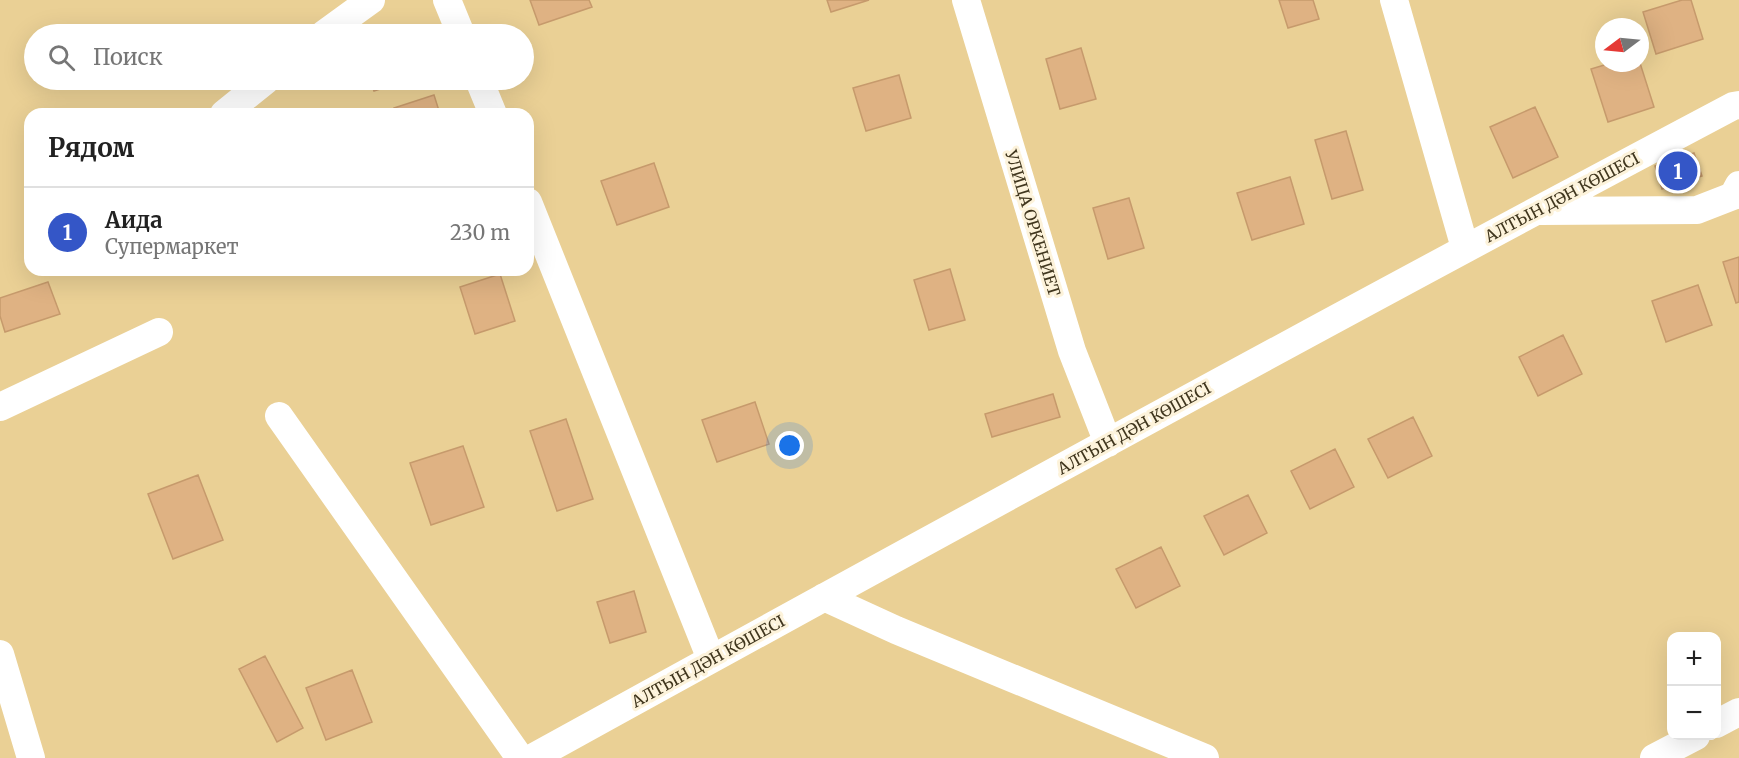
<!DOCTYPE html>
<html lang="ru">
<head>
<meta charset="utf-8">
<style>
  :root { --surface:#fff; --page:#f6f6f6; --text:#222; --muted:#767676; --line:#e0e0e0; --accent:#3456c7 }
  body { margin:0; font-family:Merriweather,serif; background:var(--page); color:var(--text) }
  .controls { position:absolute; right:18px; bottom:18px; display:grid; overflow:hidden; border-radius:12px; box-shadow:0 6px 24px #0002 }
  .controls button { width:54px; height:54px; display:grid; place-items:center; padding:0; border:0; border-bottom:2px solid var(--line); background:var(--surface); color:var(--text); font:30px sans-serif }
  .compass { position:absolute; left:1595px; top:18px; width:54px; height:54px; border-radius:50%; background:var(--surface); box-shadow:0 6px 24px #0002; rotate:254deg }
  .you { position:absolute; left:790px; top:446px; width:21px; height:21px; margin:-15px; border:4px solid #fff; border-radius:50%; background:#1a73e8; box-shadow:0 0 0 9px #1a73e833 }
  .badge { display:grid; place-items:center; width:39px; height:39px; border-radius:50%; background:var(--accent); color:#fff; font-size:20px; font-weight:700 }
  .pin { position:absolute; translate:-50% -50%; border:3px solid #fff; box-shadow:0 2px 6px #0006 }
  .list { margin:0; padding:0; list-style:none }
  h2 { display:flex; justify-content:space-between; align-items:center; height:78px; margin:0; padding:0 24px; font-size:26px }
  h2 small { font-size:20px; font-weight:400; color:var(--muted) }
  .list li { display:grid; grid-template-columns:39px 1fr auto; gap:18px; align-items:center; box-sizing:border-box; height:90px; padding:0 24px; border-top:2px solid var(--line) }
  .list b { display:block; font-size:22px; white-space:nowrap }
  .list p { margin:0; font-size:20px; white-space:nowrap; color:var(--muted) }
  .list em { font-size:20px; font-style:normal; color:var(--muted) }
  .icon { flex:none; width:33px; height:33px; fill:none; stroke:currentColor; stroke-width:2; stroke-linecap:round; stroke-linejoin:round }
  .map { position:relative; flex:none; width:1739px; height:758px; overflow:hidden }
  .search { position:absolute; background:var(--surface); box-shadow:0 6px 24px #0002; left:24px; top:24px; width:510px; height:66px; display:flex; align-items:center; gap:15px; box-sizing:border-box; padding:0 21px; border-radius:33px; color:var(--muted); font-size:22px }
  .panel { position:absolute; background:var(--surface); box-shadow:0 6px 24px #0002; left:24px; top:108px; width:510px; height:168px; border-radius:18px }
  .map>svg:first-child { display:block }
  .building { fill:#dfb283; stroke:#c69a6c; stroke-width:1.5 }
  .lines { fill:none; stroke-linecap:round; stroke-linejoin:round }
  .minor { stroke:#fff; stroke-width:28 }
  .labels { text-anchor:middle; stroke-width:6; stroke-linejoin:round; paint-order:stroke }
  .street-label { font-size:16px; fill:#40361e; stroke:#fdf3db }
</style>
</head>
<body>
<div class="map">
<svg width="1739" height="758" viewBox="0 0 1739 758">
  <rect width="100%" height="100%" fill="#ead095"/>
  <!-- building -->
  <path class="building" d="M530,0H589L592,7L539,25Z
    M827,0H869L831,12Z
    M1279,0H1313L1319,19L1288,28Z
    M1682,0H1691L1703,39L1656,54L1643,12Z
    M1081,48L1096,99L1060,109L1046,59Z
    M1611,63H1640L1654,107L1608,122L1591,69Z
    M899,75L911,118L866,131L853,88Z
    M370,80H407L374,91Z
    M434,95L440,114H396L394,108Z
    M1535,107L1558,157L1513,178L1490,127Z
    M1346,131L1363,190L1332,199L1315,140Z
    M1694,153L1702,176L1662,189L1655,166Z
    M654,163L669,207L617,225L601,181Z
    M1290,177L1304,224L1252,240L1237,193Z
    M1129,198L1144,248L1108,259L1093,208Z
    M1739,257V302L1736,303L1723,262Z
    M950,269L965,320L929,330L914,280Z
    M500,274L515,321L475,334L460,287Z
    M48,282L60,314L5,332L0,316V298Z
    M1698,285L1712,325L1666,342L1652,301Z
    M1563,335L1582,374L1538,396L1519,357Z
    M1053,394L1060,417L992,437L985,414Z
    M755,402L769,444L717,462L702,420Z
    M1413,417L1432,456L1388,478L1368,439Z
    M566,419L593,499L557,511L530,431Z
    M463,446L484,507L431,525L410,463Z
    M1335,449L1354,487L1310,509L1291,471Z
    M198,475L223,540L173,559L148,494Z
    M1248,495L1267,533L1224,555L1204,516Z
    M1161,547L1180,586L1136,608L1116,569Z
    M634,591L646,632L610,643L597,602Z
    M265,656L303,728L277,742L239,669Z
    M352,670L372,722L326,740L306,688Z"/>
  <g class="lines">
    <!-- minor -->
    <path class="minor" d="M447,0L461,34
      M966,0L1072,351L1108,443
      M1394,0L1465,248
      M324,34L371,0
      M479,80L493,114
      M224,114L266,80
      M528,202L711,659
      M1540,211L1697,210L1733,196L1739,185
      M0,407L159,332
      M279,416L520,758
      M824,597L896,630L1205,758
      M0,654L31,758
      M1716,724L1739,712
      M532,758C931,538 1331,319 1733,106L1739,105
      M1654,758L1696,736"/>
  </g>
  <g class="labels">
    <!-- street labels -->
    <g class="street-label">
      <text transform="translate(1562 197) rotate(-28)" y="6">АЛТЫН ДӘН КӨШЕСІ</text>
      <text transform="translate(1033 223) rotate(73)" y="6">УЛИЦА ОРКЕНИЕТ</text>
      <text transform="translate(1134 428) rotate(-29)" y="6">АЛТЫН ДӘН КӨШЕСІ</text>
      <text transform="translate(708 661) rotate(-29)" y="6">АЛТЫН ДӘН КӨШЕСІ</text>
    </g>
  </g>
</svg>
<div class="controls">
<button>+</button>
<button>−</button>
</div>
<svg class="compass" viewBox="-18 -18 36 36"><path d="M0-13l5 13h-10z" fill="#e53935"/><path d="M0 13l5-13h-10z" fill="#767676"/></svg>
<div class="you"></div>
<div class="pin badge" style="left:1678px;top:171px">1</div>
<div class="search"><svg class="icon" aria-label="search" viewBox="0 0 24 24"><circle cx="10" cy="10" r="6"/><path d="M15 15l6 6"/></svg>Поиск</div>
<section class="panel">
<h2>Рядом<small></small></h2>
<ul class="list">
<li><span class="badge">1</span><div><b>Аида</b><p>Супермаркет</p></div><em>230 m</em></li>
</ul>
</section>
</div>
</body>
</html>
